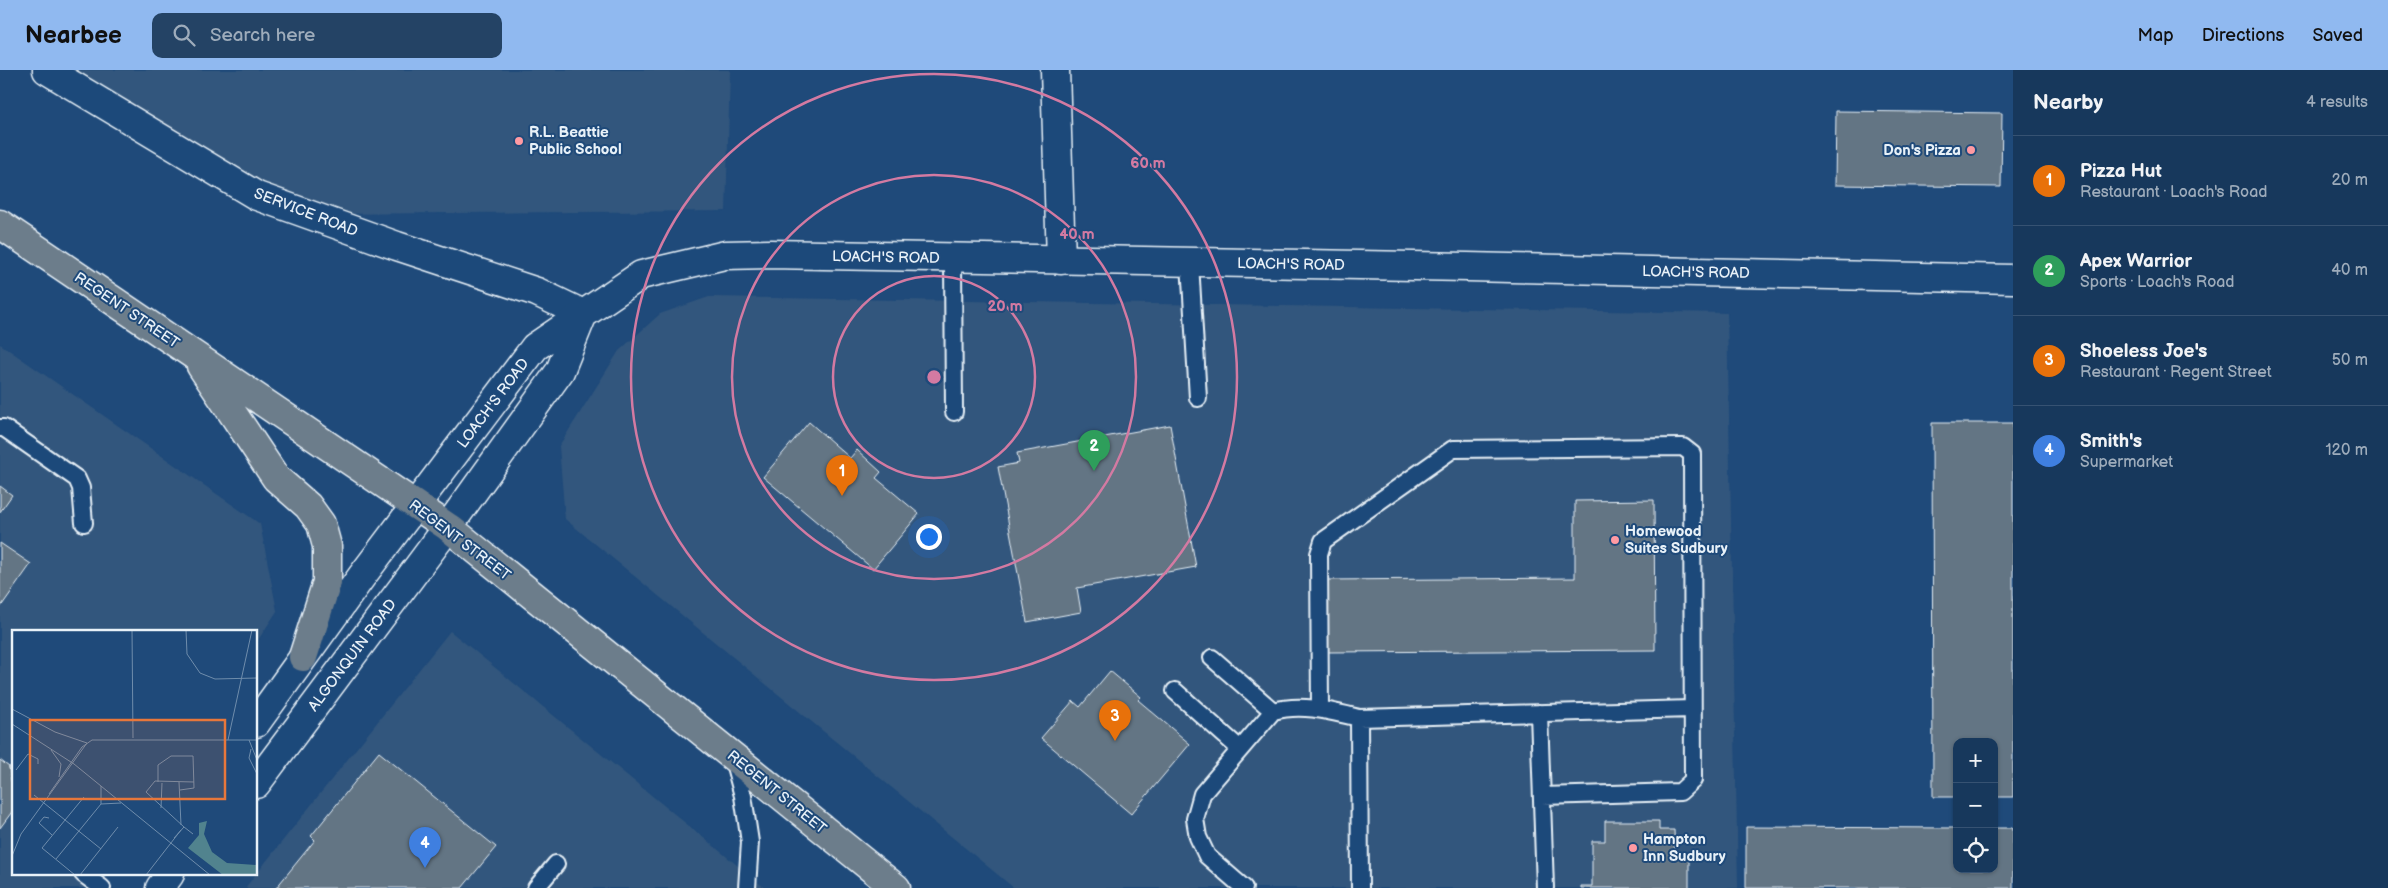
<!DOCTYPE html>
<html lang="en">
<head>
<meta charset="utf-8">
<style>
  :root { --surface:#17385c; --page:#244365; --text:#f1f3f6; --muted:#9eacbb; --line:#365272; --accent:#90b9f0 }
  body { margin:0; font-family:"Balsamiq Sans",sans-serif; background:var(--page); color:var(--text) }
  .controls { position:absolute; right:15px; bottom:15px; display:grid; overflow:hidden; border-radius:10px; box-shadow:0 1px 4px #0004 }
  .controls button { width:45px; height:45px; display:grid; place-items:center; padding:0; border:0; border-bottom:1px solid var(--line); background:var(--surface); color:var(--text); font:25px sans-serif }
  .you { position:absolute; left:928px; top:466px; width:18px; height:18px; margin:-12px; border:4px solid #fff; border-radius:50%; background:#1a73e8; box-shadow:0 0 0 8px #1a73e833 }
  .badge { display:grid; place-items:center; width:32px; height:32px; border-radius:50%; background:var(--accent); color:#fff; font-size:16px; font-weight:700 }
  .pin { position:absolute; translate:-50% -41px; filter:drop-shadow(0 1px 2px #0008) }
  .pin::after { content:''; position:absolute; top:26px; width:18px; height:15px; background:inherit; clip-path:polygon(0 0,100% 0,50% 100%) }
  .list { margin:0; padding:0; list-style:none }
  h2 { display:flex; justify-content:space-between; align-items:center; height:65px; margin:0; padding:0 20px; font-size:21px }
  h2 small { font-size:16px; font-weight:400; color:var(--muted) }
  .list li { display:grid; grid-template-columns:32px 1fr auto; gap:15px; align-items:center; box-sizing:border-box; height:90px; padding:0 20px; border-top:1px solid var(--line) }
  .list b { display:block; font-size:19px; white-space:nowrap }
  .list p { margin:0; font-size:16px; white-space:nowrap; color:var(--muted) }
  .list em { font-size:16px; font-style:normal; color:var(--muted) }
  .icon { flex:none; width:28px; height:28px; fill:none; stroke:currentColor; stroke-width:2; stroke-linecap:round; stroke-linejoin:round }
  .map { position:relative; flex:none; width:2013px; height:818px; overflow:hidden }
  header { display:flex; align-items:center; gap:30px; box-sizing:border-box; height:70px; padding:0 25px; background:var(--accent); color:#111 }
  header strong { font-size:24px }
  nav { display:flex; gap:28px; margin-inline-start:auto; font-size:18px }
  .search { width:350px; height:45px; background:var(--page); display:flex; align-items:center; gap:12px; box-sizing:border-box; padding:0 18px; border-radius:10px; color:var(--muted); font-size:19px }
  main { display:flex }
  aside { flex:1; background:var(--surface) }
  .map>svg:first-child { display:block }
  .built { fill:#33577d }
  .building { fill:#637584; stroke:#e8f1f8 }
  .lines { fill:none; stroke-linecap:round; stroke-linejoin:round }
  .lane-casing { stroke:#e8f1f8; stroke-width:20 }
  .street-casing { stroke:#e8f1f8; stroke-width:31 }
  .secondary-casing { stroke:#e8f1f8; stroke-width:31 }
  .primary-casing { stroke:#e8f1f8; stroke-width:31 }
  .lane { stroke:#1f4a7a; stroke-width:16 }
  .street { stroke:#1f4a7a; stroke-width:28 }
  .secondary { stroke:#1f4a7a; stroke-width:28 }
  .primary { stroke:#6c7d8b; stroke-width:28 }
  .ring { fill:none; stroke:#d37aa2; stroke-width:2.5 }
  .poi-dot { fill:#ff9aa2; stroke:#1f4a7a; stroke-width:2 }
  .labels { text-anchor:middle; stroke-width:4; stroke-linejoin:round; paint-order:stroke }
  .poi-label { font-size:15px; font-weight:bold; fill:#e8f1f8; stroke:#1f4a7a; text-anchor:start }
  .street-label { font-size:15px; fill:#e8f1f8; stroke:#1f4a7a }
  .inset-road { fill:none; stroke:#6f8dac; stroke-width:1 }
  .view { fill:#e8773b; fill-opacity:0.15; stroke:#e8773b; stroke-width:2.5 }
  .inset-edge { fill:none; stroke:#e8f1f8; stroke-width:2.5 }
  .centre { fill:#d37aa2; stroke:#1f4a7a; stroke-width:2.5 }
  .ring-label { font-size:15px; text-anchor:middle; font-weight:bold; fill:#d37aa2; stroke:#1f4a7a; stroke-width:4; stroke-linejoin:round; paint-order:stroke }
</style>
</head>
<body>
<header>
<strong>Nearbee</strong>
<div class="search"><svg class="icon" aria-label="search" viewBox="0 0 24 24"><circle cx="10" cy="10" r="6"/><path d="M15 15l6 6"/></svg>Search here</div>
<nav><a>Map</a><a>Directions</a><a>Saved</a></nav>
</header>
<main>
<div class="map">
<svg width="2013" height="818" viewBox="0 0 2013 818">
  <rect width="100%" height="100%" fill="#1f4a7a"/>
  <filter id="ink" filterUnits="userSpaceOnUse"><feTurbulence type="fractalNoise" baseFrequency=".02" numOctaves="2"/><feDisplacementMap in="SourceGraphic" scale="10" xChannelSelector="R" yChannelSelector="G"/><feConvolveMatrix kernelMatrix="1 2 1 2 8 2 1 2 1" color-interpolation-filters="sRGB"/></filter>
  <g filter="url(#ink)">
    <!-- built -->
    <path class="built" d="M48,0H730L726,141L308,144Z
      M709,227L1727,243L1738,818H1014L565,449L559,376L619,281L660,244Z
      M0,274L260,454L277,541L256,573V562H14V804H101L91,818H0Z
      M450,561L765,818H245Z"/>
    <!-- building -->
    <path class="building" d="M1836,41L2002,43L2001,117L1835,115Z
      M809,352L850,388L857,380L881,402L876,408L919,444L873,499L763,407Z
      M1932,353H2013V727H1994V672H1957V727H1933Z
      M1170,355L1196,497L1077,518L1081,542L1027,552L998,397L1019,393L1017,383Z
      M0,416L12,425L0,442Z
      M1654,430L1655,580L1327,582L1326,510L1575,508V431Z
      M0,473L31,494L0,538Z
      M1110,601L1141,627L1138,630L1190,674L1131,744L1041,668L1073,631L1080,637Z
      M379,682L496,777L462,818H276L315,770L311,766Z
      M0,690L9,697L14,727V739L0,758Z
      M14,696V727L9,697Z
      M1605,751H1659V760H1674L1675,785H1689V818H1581V816H1592V771H1605Z
      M1746,757L1957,758V799H1994V758H2013V818H1746Z"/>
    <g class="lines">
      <defs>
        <path id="lane" d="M953,188L954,342
          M1190,193L1198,328
          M0,358H4L77,409L81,418L84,453
          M1212,588L1273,641
          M1175,621L1240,679
          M1320,639L1319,484L1323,471L1453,379L1683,377L1692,384L1693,710L1680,722L1542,726
          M1539,643L1545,818
          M1359,648L1360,818
          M733,689L743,726L750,772L747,818
          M83,804L102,818
          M536,818L556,794
          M1244,818L1207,786L1198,767L1195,749L1202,724L1273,641C1302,633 1330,641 1359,648L1692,639"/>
        <path id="street" d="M47,0L257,126L397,176L537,222L583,244
          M1055,0L1061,190"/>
        <path id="secondary" d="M256,653L362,506L535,277L641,205L725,185L770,184L1468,197L2013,209
          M256,714L448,457L560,301L583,244
          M160,818L170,804"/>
        <path id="primary" d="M0,154L448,457L896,818
          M201,296L276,408L308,436L321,454L327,476V512L303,587"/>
      </defs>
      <!-- lane casing -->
      <use href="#lane" class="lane-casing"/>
      <!-- street casing -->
      <use href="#street" class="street-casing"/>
      <!-- secondary casing -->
      <use href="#secondary" class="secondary-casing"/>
      <!-- primary casing -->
      <use href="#primary" class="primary-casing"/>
      <!-- lane -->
      <use href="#lane" class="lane"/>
      <!-- street -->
      <use href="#street" class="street"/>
      <!-- secondary -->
      <use href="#secondary" class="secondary"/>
      <!-- primary -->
      <use href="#primary" class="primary"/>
    </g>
  </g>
  <!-- distance rings -->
  <g class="ring">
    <circle cx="934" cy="307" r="101"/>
    <circle cx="934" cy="307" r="202"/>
    <circle cx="934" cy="307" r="303"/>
  </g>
  <!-- markers -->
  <g class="poi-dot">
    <circle cx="519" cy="71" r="5"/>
    <circle cx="1971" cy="80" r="5"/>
    <circle cx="1615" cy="470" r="5"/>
    <circle cx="1633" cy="778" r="5"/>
  </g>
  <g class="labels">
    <!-- poi labels -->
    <g class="poi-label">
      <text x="529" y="67">R.L. Beattie<tspan x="529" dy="17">Public School</tspan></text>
      <text x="1961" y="85" text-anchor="end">Don's Pizza</text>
      <text x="1625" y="466">Homewood<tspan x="1625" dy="17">Suites Sudbury</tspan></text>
      <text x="1643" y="774">Hampton<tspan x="1643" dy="17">Inn Sudbury</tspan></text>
    </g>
    <!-- street labels -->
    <g class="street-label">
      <text transform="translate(306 142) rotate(21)" y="5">SERVICE ROAD</text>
      <text transform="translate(886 187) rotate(1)" y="5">LOACH'S ROAD</text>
      <text transform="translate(1291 194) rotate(1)" y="5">LOACH'S ROAD</text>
      <text transform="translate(1696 202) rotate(1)" y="5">LOACH'S ROAD</text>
      <text transform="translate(127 240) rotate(34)" y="5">REGENT STREET</text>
      <text transform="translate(493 333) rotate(-53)" y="5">LOACH'S ROAD</text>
      <text transform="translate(460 470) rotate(37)" y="5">REGENT STREET</text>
      <text transform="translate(352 585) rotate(-53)" y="5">ALGONQUIN ROAD</text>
      <text transform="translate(777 722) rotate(39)" y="5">REGENT STREET</text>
    </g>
  </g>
  <!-- overview -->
  <g transform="translate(12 560)">
    <rect width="245" height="245" fill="#1f4a7a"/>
    <path d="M195,191L192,204L200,222L215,233L245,235V245H211L176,218L187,205V193Z" fill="#51838e"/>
    <path class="inset-road" d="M120,0L121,108M174,0L175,24L188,43L203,49L245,48M0,79L43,102L75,113M0,94L62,134L198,245M216,110L240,0M237,110L245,130M239,119L237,128L245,144M39,120L49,134L47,147M4,140L16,124L26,129V134M146,152V135L159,126H181L182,158L168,160M167,152L169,195M37,164L70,117L80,110H245M22,165L89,219M89,174L109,173M149,178L150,153M37,188L32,187L27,193L40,205M172,197L134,162L143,151L182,152M162,208L172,197L181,204M0,226L9,204L75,113M44,229L89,174V156M63,245L30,218L72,167M68,245L106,197M134,245L169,200"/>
    <path class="view" d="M18,90H213V169H18Z"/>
    <rect width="245" height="245" class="inset-edge"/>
  </g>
  <circle cx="934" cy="307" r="8" class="centre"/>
  <g class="ring-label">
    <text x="1148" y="98">60 m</text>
    <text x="1077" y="169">40 m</text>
    <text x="1005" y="241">20 m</text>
  </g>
</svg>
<div class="controls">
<button>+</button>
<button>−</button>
<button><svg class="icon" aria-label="locate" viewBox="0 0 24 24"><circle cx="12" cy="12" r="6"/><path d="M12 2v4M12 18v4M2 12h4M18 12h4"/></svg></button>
</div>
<div class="you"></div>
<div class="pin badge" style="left:842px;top:426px;background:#e8710a">1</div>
<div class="pin badge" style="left:1094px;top:401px;background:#2e9e5b">2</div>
<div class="pin badge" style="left:1115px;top:671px;background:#e8710a">3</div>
<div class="pin badge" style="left:425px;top:798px;background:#3f7fe0">4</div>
</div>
<aside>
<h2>Nearby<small>4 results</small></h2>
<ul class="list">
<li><span class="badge" style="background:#e8710a">1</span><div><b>Pizza Hut</b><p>Restaurant · Loach's Road</p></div><em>20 m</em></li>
<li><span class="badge" style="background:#2e9e5b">2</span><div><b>Apex Warrior</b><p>Sports · Loach's Road</p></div><em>40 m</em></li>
<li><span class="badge" style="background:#e8710a">3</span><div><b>Shoeless Joe's</b><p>Restaurant · Regent Street</p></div><em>50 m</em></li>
<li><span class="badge" style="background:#3f7fe0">4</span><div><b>Smith's</b><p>Supermarket</p></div><em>120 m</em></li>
</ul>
</aside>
</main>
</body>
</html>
